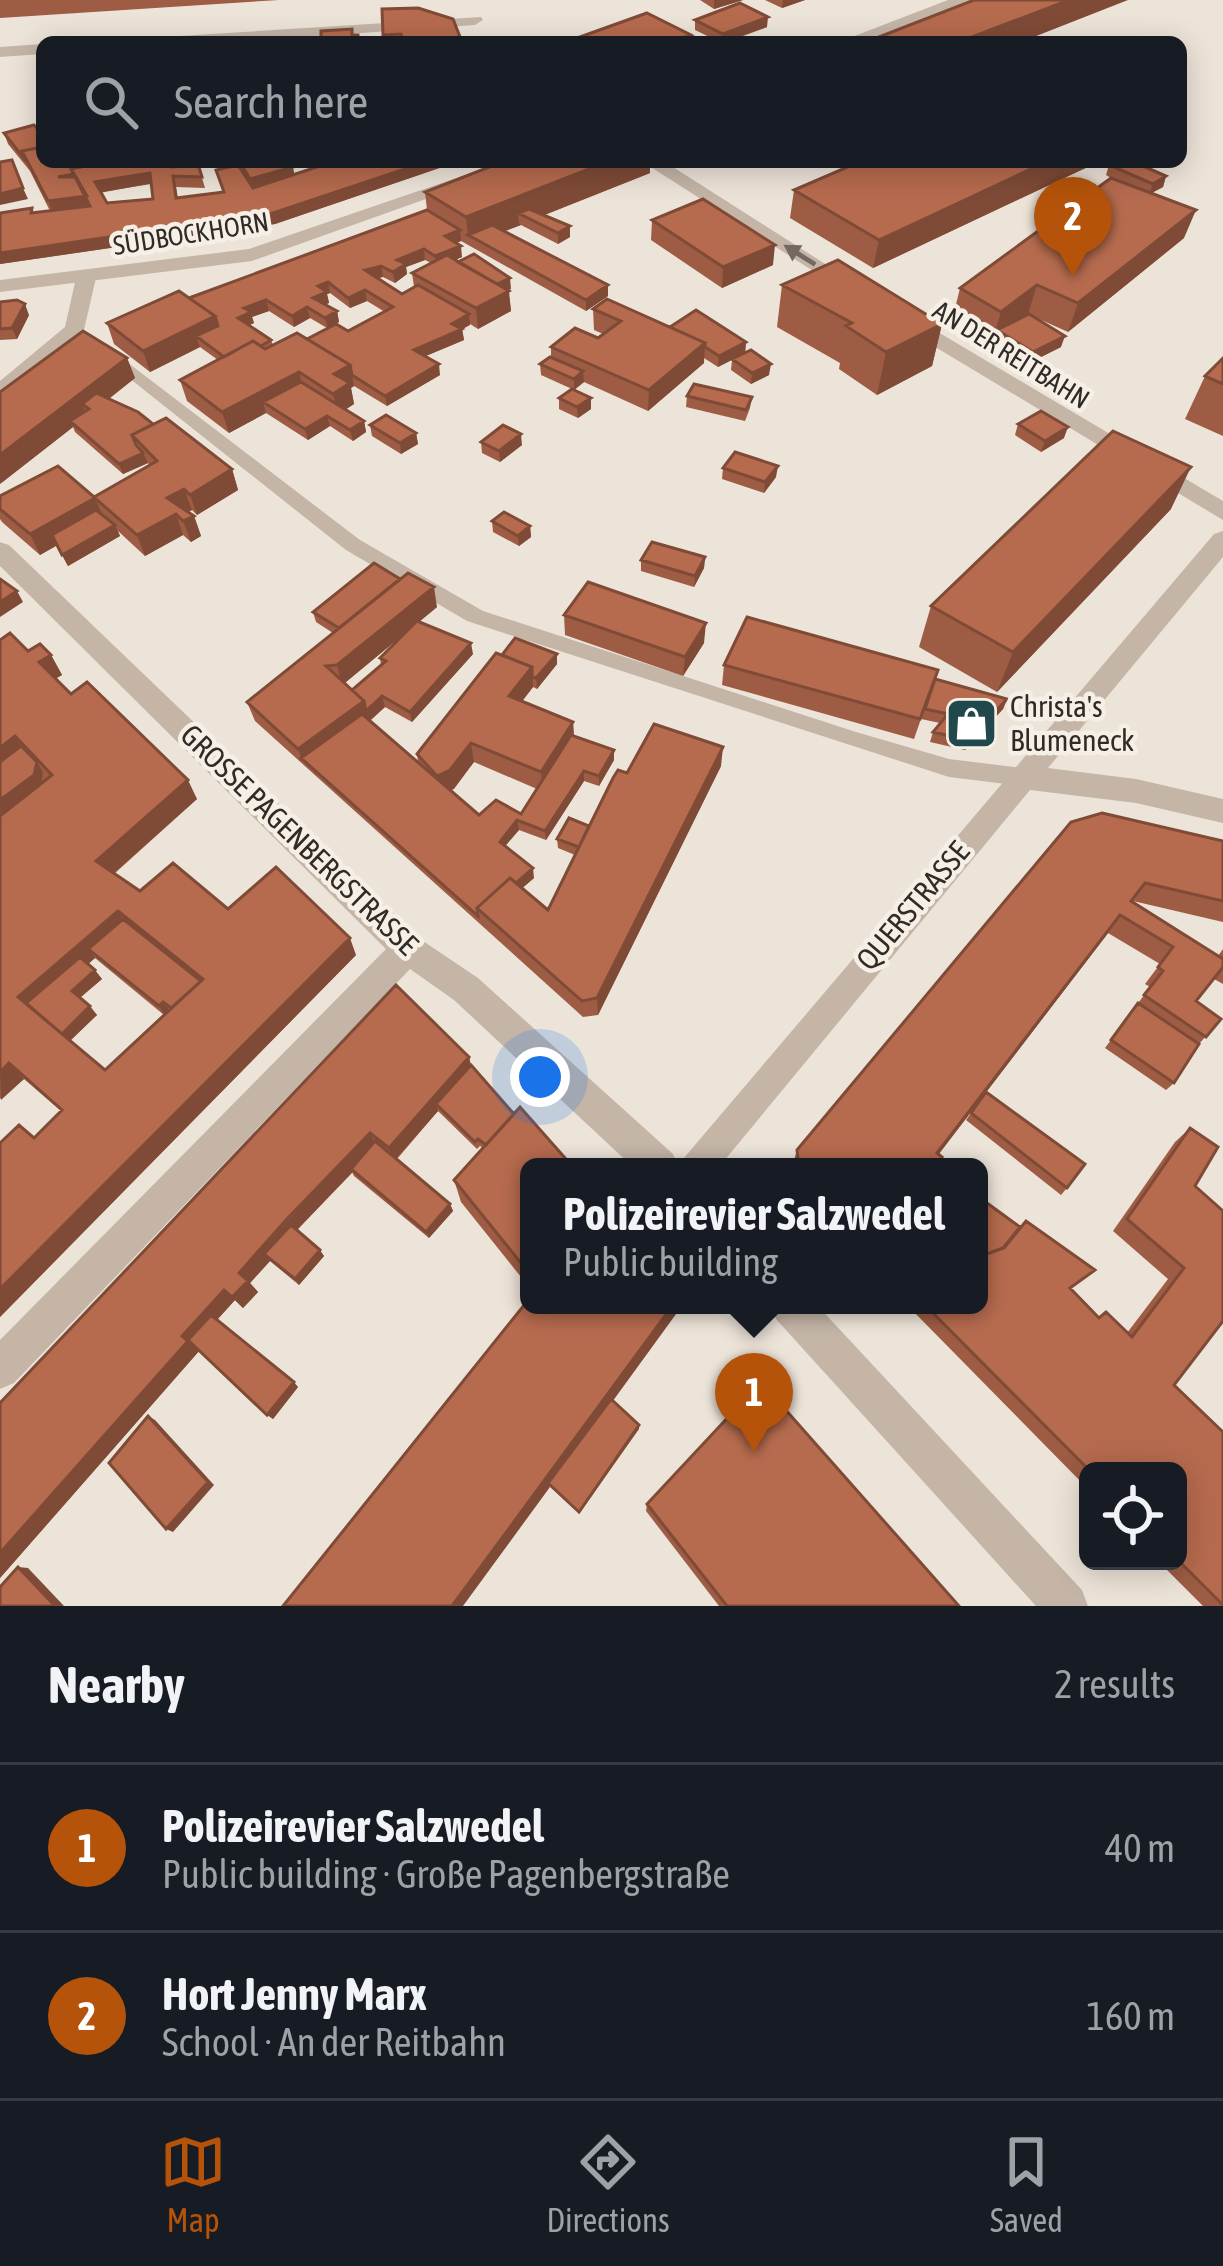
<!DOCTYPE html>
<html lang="en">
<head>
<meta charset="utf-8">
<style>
  :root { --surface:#171b24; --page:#20242c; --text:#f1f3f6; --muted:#9ea1a6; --line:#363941; --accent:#b45309 }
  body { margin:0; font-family:"Asap Condensed",sans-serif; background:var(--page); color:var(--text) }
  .controls { position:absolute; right:36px; bottom:36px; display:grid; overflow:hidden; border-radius:18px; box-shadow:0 6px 30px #0003 }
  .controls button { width:108px; height:108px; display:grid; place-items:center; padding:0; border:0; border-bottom:3px solid var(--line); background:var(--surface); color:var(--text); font:60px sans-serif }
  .you { position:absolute; left:540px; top:1077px; width:42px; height:42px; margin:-30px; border:9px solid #fff; border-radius:50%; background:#1a73e8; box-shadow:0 0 0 18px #1a73e833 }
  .badge { display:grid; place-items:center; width:78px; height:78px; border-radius:50%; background:var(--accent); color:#fff; font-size:39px; font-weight:700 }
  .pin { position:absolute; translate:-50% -99px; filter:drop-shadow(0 3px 6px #0008) }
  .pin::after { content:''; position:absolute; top:63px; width:42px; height:36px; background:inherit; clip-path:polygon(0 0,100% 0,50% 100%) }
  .popup { position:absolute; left:520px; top:1158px; width:468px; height:156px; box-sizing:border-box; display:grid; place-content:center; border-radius:18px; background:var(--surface); filter:drop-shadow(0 3px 9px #0005); font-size:39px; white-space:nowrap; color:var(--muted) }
  .popup b { font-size:45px; color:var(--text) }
  .popup::after { content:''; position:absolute; left:50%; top:100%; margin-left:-24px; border:24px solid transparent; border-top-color:var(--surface) }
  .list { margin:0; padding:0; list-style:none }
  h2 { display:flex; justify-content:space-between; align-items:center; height:156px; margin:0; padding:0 48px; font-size:51px }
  h2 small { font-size:39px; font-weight:400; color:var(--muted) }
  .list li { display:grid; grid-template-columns:78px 1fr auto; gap:36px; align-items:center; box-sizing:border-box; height:168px; padding:0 48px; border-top:3px solid var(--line) }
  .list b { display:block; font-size:45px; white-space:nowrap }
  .list p { margin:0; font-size:39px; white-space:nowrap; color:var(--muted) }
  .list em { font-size:39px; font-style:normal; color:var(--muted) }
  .icon { flex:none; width:66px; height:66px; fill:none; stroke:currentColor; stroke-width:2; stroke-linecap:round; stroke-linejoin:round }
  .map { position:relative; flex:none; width:1223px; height:1606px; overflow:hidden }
  .search { position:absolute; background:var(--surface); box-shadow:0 6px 30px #0003; left:36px; right:36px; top:36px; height:132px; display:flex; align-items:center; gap:30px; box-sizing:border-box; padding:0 42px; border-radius:18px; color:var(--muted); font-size:45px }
  .sheet { height:492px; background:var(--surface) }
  nav { display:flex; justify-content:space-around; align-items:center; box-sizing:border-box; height:168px; border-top:3px solid var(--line); background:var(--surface); font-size:33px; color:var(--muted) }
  nav a { display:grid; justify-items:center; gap:6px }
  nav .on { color:var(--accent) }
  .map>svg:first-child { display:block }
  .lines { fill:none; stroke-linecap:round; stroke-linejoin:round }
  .service { fill:#c4b5a7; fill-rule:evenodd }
  .minor { fill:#c4b5a7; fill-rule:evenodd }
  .tertiary { fill:#c4b5a7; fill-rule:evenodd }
  .wall { fill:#9d5c43; fill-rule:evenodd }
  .shaded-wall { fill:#7f4b37 }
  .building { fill:#b66b4e; stroke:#7f4b37; stroke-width:3; fill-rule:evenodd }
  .oneway { fill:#736960 }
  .labels { text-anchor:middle; stroke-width:9; stroke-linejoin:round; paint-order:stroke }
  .far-street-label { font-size:27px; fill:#312a26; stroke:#f6efe5 }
  .poi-label { font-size:30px; fill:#312a26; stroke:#f6efe5; text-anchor:start }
  .street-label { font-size:30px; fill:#312a26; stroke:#f6efe5 }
</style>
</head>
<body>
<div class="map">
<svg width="1223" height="1606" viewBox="0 0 1223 1606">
  <rect width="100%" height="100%" fill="#ede4d9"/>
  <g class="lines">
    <!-- service -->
    <path class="service" d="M106,346L360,540L483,611L856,732L949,759L1022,768L1030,770L1034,777L1030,784L1022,786L949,777L467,621L346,550L100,355V347Z"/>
    <!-- minor -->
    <path class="minor" d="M481,17L483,20L475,25L232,42H156L164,37Z
      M42,44V54L0,57V47Z
      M643,162H665L863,288L846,292Z
      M86,272L96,278L83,334L0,399V381L65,327L76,278Z
      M897,316H911L1223,501V520L897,324Z
      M1223,531V557L1048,768L1136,779L1223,799V823L1136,803L1030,790L719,1167H633L454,1000L410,969L14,1383L0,1389V1340L386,949L0,566V542L9,545L420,939L478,978L673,1154L678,1165L1214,534Z
      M770,1305H817L1082,1590L1088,1606H1036L776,1319Z"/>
    <!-- tertiary -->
    <path class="tertiary" d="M948,0H970L862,42H839Z
      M503,162H530L252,261L0,292V280L249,249Z"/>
  </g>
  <!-- wall -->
  <path class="wall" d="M0,0H279L0,18Z
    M700,0H743L714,9Z
    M765,0H805L782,8Z
    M382,9L462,42H384Z
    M695,20L767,27L727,42H720L695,30Z
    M4,133L71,169L106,162H173V167L198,164L205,188L176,187L178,198L223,192L236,166L235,162H288L294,174L332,162H457L275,224L0,264V213L32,208L34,213L50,211L30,171L8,144ZM151,184L153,199L107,203L101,192Z
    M859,162H1092L1090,166L873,268L790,218L794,190Z
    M1109,165L1150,169L1166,176L1163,187L1152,193L1184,238L1068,332L1028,314L1061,347L1029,363L994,341V339L992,341L953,317L960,288L1111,178L1106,175Z
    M650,173L544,215L570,226V237L558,244L521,225L504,231L608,296L586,311L461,241L456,243L462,257L455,260L511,289L508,290L511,311L478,329L470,324L462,329L464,340L426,356L440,375L387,406L354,386L351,388L354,404L345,410L364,421L366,432L353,441L330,426L308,440L266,413L229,433L187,401L180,380L218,360L200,347L150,372L114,344L107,323L189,298L427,210L425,192ZM425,260L431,263L412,273L414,287L402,294L377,278L383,277L395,283L407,274L406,267ZM330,293L350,308L367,301L385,312L348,331L336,324L339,322L337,311L325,304L329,303L327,294ZM269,311L294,327L310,318L327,328L307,339L273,345L271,340L249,325L254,323L252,317Z
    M652,220L773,265L722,288L651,240Z
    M782,285L942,324L932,366L877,395L839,369L840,363L777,327Z
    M0,302L29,315L17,339L0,340Z
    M593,309L746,342L745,353L769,375L751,384L731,370L732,360L718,367L704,358V363L648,411L584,382L574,390L591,398V409L578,418L559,409V398L572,389L541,375L540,364L551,357V347L598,338L603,334L594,330Z
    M127,358L135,378L109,399L232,469L238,490L197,515L192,510L188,512L194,516L201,536L191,542L183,535L145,556L118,531L120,536L68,566L57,545L40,555L2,522L0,519V496L94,497L149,465L148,463L123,474L75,432L73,427L0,484Z
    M1223,358V436L1185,419L1205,376Z
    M687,396L752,397L750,408L745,421L686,407Z
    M1018,424L1064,438L1041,452L1015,435Z
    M370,425L416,433L418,444L401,454L372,436Z
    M481,442L522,445L500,462L482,453Z
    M723,468L776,477L764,493L722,479Z
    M1171,509L997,692L919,647L931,606Z
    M492,521L530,526L531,537L519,546L493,532Z
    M705,557L704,568L694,587L641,571V560Z
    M437,607L419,622L473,654L412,722L385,707L370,721L418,762L417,754L502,655L557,654V664L537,689L533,687L522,701L573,722L574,736L614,760L599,786L584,781L546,840L519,830L505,846L534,878L522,888L548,910L575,855L558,848L557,839L589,826L627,773L721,766L598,1015L583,1017L255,721L247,702L333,633L316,622L313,612ZM399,638L380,658L381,665L352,690L345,683ZM474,762L537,789L521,814L479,815L451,790Z
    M564,615L704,643L683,676L565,635Z
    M28,651L51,655L62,675L56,678L71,694L197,799L114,874L140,891L228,909L356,955L0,1317V1143L34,1138L61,1111L24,1079L0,1099V816ZM95,958L164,1015L105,1070L70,1040L97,1015L80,998L102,979L88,964Z
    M724,665L935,679L1007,699L1003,709L965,750L930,742L933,732L940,723L921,719L923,713L914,739L722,685Z
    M1071,822L1223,841V922L1133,901L1218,956L1223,949V984L1214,979L1196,1001L1221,1019L1199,1044L1174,1083L1166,1090L1105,1048L1150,987L1145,984L1160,964L1108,933L986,1092L1067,1188L1061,1195L966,1120L980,1100L938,1154L942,1157L936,1167H792L797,1150Z
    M469,1057L471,1065L529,1167V1287L461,1202L454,1180L483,1148L480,1146L477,1149L438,1111L397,1159L450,1204L453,1211L429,1238L354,1176L352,1172L297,1230L324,1256L299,1285L270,1261L250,1283L258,1292L243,1308L235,1300L217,1320L298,1387L273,1419L199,1351L0,1578V1403Z
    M1190,1128L1195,1186L1174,1385L1223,1606H1203L1158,1561H1178V1471H1088V1489L907,1305H979L1071,1289L1099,1317L1106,1312L1127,1333L1168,1279L1113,1231L1175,1142Z
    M647,1504L959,1606H719L646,1511Z"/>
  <!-- shaded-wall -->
  <path class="shaded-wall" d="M714,0H743L714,9Z
    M783,0H805L782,8Z
    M1069,0H1128L1021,42H959Z
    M768,17L767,27L723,42V34Z
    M691,35L690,42H671Z
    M426,162H457L275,224L0,264V253Z
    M607,162H650V173L532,220L518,213L519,223L521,225L480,241L468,235L466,217Z
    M1046,162H1072L1068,176L873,268L879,240Z
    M1072,162H1092L1090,166L1068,176Z
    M293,167L297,188L255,199L250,179Z
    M150,173L153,183L99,193L95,182Z
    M1166,176L1163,187L1149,194L1153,184Z
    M23,188L28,199L0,205V194Z
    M87,196L94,216L56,221L48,201Z
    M1196,210L1184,238L1068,332L1078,303Z
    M570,226V237L558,244V233Z
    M460,230L461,241L446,247L445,236Z
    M775,245L773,265L722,288L723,267Z
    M461,246L462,257L437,267L435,256Z
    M424,249L425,260L406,267L407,274L395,283L393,272L397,260Z
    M381,266L383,277L366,281L365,270Z
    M510,278L511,289L488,299L487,288Z
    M328,282L330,293L327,294L329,303L316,309L313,298L318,286Z
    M608,285V296L586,311V300Z
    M1037,285L1028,314L997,330L992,341L1001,312Z
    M365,290L367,301L350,308L348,298Z
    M509,291L511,311L478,329L476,308Z
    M266,300L269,311L252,317L254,323L241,329L238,318L244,308Z
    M25,304L29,315L17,339L12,328Z
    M307,307L310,318L294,327L292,316Z
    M337,311L339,322L328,329L325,318Z
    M469,314L470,325L459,331L462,329L464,340L416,360L414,350Z
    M215,316L221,336H196L200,347L150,372L143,351Z
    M942,324L932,366L877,395L886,352Z
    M1065,336L1061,347L1029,363L1033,352Z
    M746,342L745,353L718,367L719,356Z
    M705,343L704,363L648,411L649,390Z
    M127,358L135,378L90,413L89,409L82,404L87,415L70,421L73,427L0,484V455Z
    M439,364L440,375L387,406L385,396Z
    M771,364L769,375L751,384L752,373Z
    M350,365L354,386L351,388L354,404L338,414L333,394L334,374Z
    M583,371L584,382L574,390V379Z
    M299,372L304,393L263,402L266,413L229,433L222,412Z
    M591,398V409L578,418L577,407Z
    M327,416L330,426L308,440L305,429Z
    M364,421L366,432L353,441L350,430Z
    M1068,427L1064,438L1041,452L1045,441Z
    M416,433L418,444L401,454L400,443Z
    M521,434L522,445L500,462L499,451Z
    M143,453L148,463L123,474L119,464Z
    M778,466L776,477L764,493L765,482Z
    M1191,467L1171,509L997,692L1013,652Z
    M232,469L238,490L197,515L190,495Z
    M184,489L192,510L178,517L176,514L183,535L145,556L137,535L167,498Z
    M95,498L104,519L40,555L30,534Z
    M194,516L201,536L191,542L183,521Z
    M115,525L120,536L68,566L62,555Z
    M530,526L531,537L519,546L518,536Z
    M705,557L704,568L694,587L695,576Z
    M434,587L437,607L342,685L337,665Z
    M17,591L23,602L0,617V602Z
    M706,623L704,643L683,676L685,657Z
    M471,643L473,654L412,722L410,712Z
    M557,654V664L537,689L536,678Z
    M51,655L62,675L50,682L39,662Z
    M532,667L533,687L511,716L509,696Z
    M382,696L385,707L369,721L301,758L298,749L364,701Z
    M1007,699L1003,709L965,750L969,740Z
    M573,722L574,741L543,791L541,772Z
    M15,736L27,756L0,777V748Z
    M471,743L474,762L454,789L441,795L437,776Z
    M723,747L721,766L598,1015L597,998Z
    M614,750V760L599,786V776Z
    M37,762L43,772L41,785L0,815V800Z
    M584,771V781L546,840L545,831Z
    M188,780L197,799L107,879L96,861Z
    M517,820L519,830L501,851L500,842Z
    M533,868L534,878L488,918L482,913Z
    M118,911L129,928L88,949L95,958L34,1012L18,997Z
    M1120,915L1108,933L929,1167L937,1153Z
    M350,938L356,955L0,1317V1289Z
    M95,970L102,979L78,999L72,991Z
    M163,1002L169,1010L164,1015L159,1006Z
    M90,1006L97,1015L68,1043L61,1035Z
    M469,1057L472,1073L436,1104L438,1111L394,1161L389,1148Z
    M9,1063L24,1079L1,1100L0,1072Z
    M370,1133L377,1147L296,1231L264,1254L270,1261L250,1283L258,1292L243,1308L232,1297L239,1273Z
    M450,1204L453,1211L429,1238L426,1232Z
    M320,1250L324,1256L299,1285L295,1279Z
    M224,1290L235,1300L194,1345L182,1336Z
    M673,1305H680L679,1310L551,1486L548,1483L550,1487L463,1606H452Z
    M188,1341L200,1350L0,1578V1553Z
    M294,1382L298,1387L273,1419L267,1415Z
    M148,1416L155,1420L214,1485L173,1532L166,1529Z
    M639,1425V1429L579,1514V1512Z
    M18,1567L28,1568L64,1606H55Z"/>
  <!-- building -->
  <path class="building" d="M974,0H1069L959,42H866Z
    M740,3L768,17L723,34L695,20Z
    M418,8L453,19L462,42H403L401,34L383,35L382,9Z
    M647,13L691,35L671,42H566Z
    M352,29V35H358V42H321V31Z
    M34,125L42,134V147L22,151L26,161L4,133Z
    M42,147V162H67L74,174L58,177H76L87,196L48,201L22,151Z
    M12,160L23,188L0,194V162Z
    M106,162H171L172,167L198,164L202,177L173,176L176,198L224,192L216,170L238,165L253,188L332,162H426L273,213L0,253V213L32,208L31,213L90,206L71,169ZM150,173L153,199L107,203L95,182Z
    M240,162H288L293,167L250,179Z
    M502,162H607L466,217L425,192Z
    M859,162H1046L879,240L794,190Z
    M1114,162H1150L1143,166L1166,176L1153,184L1109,165Z
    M1111,178L1196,210L1078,303L1037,285L1001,312L960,288Z
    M703,199L775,245L723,267L652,220Z
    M529,209L570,226L558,233L518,213Z
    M427,210L460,230L445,236L461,246L435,256L424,249L397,260L406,264L393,272L381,266L365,270L402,294L418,285L469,314L452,324L462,329L414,350L439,364L385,396L352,375L350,365L307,339L336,324L348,331L393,307L365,290L348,298L328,282L318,286L327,292L313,298L337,311L325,318L307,307L292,316L266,300L244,308L251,312L238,318L271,340L261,346L253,341L224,357L196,336L218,326L215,316L189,298Z
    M492,225L608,285L586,300L468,235Z
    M474,254L510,278L497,284L458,262Z
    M447,255L509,291L476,308L412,273Z
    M838,260L942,324L886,352L846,326L852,323L782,285Z
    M179,291L215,316L143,351L107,323Z
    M607,299L705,343L649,390L551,347L575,328L598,338L621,321L593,309Z
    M17,300L25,304L12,328L0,329V302Z
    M696,310L746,342L719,356L705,347V343L670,327Z
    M1029,314L1065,336L1033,352L997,330Z
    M83,331L127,358L0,455V392Z
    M297,333L350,365L334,374L350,383L333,394L299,372L222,412L180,380L253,341L265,349Z
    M751,350L771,364L752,373L732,359Z
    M550,357L583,371L574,379L540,364Z
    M1223,358V384L1205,376Z
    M301,382L364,421L350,430L327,416L305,429L263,402Z
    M694,384L752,397L746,410L687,396Z
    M572,389L591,398L577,407L559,398Z
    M96,393L138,412L153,424L132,435L136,445L143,453L119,464L70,421L89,409L82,404Z
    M1041,411L1068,427L1045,441L1018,424Z
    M386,415L416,433L400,443L370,425Z
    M166,418L232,469L190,495L184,489L167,498L194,516L183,521L176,514L137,535L95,498L30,534L0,509V496L58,466L94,497L157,461L132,435Z
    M503,425L521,434L499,451L481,442Z
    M1113,431L1191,467L1013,652L931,606Z
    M735,452L778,466L765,482L723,468Z
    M96,510L115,525L62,555L52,535Z
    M504,512L530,526L518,536L492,521Z
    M652,542L705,557L695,576L641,560Z
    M374,563L400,579L339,628L313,612Z
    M408,573L434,587L337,665L326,666L364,701L298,749L247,702Z
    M0,579L17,591L0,602Z
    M588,582L706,623L685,657L564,615Z
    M747,617L938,670L920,719L724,665Z
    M417,621L471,643L410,712L382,696L366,711L364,701L352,690L386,661L380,658Z
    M10,633L28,651L40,644L51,655L39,662L71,694L87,682L188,780L96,861L140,891L173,863L228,909L276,867L350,938L0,1289V1143L19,1125L34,1138L62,1110L9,1063L0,1072V816L52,775L15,736L0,748V640ZM118,911L203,979L105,1070L18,997Z
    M515,638L557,654L536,678L532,677V667L502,655Z
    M496,653L532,667L509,696L573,722L541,772L471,743L450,770L437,776L417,754Z
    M935,679L1007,699L969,740L933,732L948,714L925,709Z
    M362,714L479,815L496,800L521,814L571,735L614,750L599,776L584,771L545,831L517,820L500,842L533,868L516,883L510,878L477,908L478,916L301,758Z
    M654,724L723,747L597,998L582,1001L477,908L510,878L548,910L613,778L618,770L627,773Z
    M21,746L37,762L34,775L0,800V762Z
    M1102,813L1223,841V901L1145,883L1131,901L1223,959V967L1196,1001L1221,1019L1206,1037L1144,995L1163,971L1158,967L1173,947L1120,915L937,1153L942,1157L935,1167H799L797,1150L1071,822Z
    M569,818L589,826L579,847L557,839Z
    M123,919L201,981L171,1008L163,1002L159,1006L88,949Z
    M80,957L95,970L72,991L90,1006L62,1034L26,1003Z
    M396,985L469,1057L389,1148L370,1133L287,1219L239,1273L248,1281L232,1297L224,1290L182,1336L188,1341L0,1553V1403Z
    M1138,1003L1199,1044L1174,1083L1111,1040Z
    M471,1065L514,1114L486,1145L478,1139L475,1142L436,1104Z
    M986,1092L1085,1164L1067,1188L971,1113Z
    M520,1107L573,1167H529V1273L454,1180Z
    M1190,1128L1218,1147L1195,1186L1223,1211V1321L1174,1385L1223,1432V1605L1178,1560V1471H1090L925,1305H979V1250L984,1255L1004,1248L1026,1221L1095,1270L1070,1288L1099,1318L1106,1312L1132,1337L1184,1268L1127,1219Z
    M375,1141L450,1204L426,1232L351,1169Z
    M987,1203L1020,1227L1003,1248L984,1255L979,1250V1210Z
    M291,1225L320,1250L295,1279L264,1254Z
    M529,1299V1305H673L452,1606H283Z
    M211,1315L294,1382L267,1415L188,1340Z
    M761,1382L959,1606H727L647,1504Z
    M611,1399L639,1425L579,1512L548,1483Z
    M148,1416L208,1482L166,1529L109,1463Z
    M18,1567L55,1606H0V1587Z"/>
  <!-- one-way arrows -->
  <defs><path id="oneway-solid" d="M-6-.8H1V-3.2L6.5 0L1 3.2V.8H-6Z" transform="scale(3)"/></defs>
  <use class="oneway" href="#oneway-solid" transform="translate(800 255) rotate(-148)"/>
  <!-- icons -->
  <defs>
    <symbol id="shop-square" viewBox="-11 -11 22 22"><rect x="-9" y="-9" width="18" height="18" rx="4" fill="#21494d" stroke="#f6efe5"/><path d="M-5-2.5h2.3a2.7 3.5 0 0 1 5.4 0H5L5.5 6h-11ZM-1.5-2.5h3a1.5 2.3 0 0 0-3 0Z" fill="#fff"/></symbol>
  </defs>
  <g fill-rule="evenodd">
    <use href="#shop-square" x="942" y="694" width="59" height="59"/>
  </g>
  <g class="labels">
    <!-- far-street labels -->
    <g class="far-street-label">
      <text transform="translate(191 234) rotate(-9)" y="9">SÜDBOCKHORN</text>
      <text transform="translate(1011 355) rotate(32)" y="9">AN DER REITBAHN</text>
    </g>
    <!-- poi labels -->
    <g class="poi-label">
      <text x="1010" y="717">Christa's<tspan x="1010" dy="34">Blumeneck</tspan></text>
    </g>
    <!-- street labels -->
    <g class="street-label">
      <text transform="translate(299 840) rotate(44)" y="10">GROSSE PAGENBERGSTRASSE</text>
      <text transform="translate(913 906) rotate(-50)" y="10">QUERSTRASSE</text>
    </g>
  </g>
</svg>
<div class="controls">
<button><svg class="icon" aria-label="locate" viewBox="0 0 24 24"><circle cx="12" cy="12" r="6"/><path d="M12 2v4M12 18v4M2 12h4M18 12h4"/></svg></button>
</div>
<div class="you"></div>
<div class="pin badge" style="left:754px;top:1452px">1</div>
<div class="popup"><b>Polizeirevier Salzwedel</b>Public building</div>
<div class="pin badge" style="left:1073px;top:276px">2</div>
<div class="search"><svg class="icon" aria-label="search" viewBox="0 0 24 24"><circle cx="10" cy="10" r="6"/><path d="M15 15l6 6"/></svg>Search here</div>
</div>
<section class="sheet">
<h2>Nearby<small>2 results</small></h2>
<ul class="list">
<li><span class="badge">1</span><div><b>Polizeirevier Salzwedel</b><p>Public building · Große Pagenbergstraße</p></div><em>40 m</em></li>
<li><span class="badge">2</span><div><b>Hort Jenny Marx</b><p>School · An der Reitbahn</p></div><em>160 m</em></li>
</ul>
</section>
<nav>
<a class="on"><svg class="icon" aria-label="map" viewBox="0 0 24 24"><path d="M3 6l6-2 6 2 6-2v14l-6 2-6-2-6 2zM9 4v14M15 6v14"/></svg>Map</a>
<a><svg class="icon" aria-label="directions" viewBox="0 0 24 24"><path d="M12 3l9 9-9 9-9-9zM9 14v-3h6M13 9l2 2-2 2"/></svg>Directions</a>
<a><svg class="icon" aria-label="saved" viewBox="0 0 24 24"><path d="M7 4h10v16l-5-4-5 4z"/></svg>Saved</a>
</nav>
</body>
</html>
